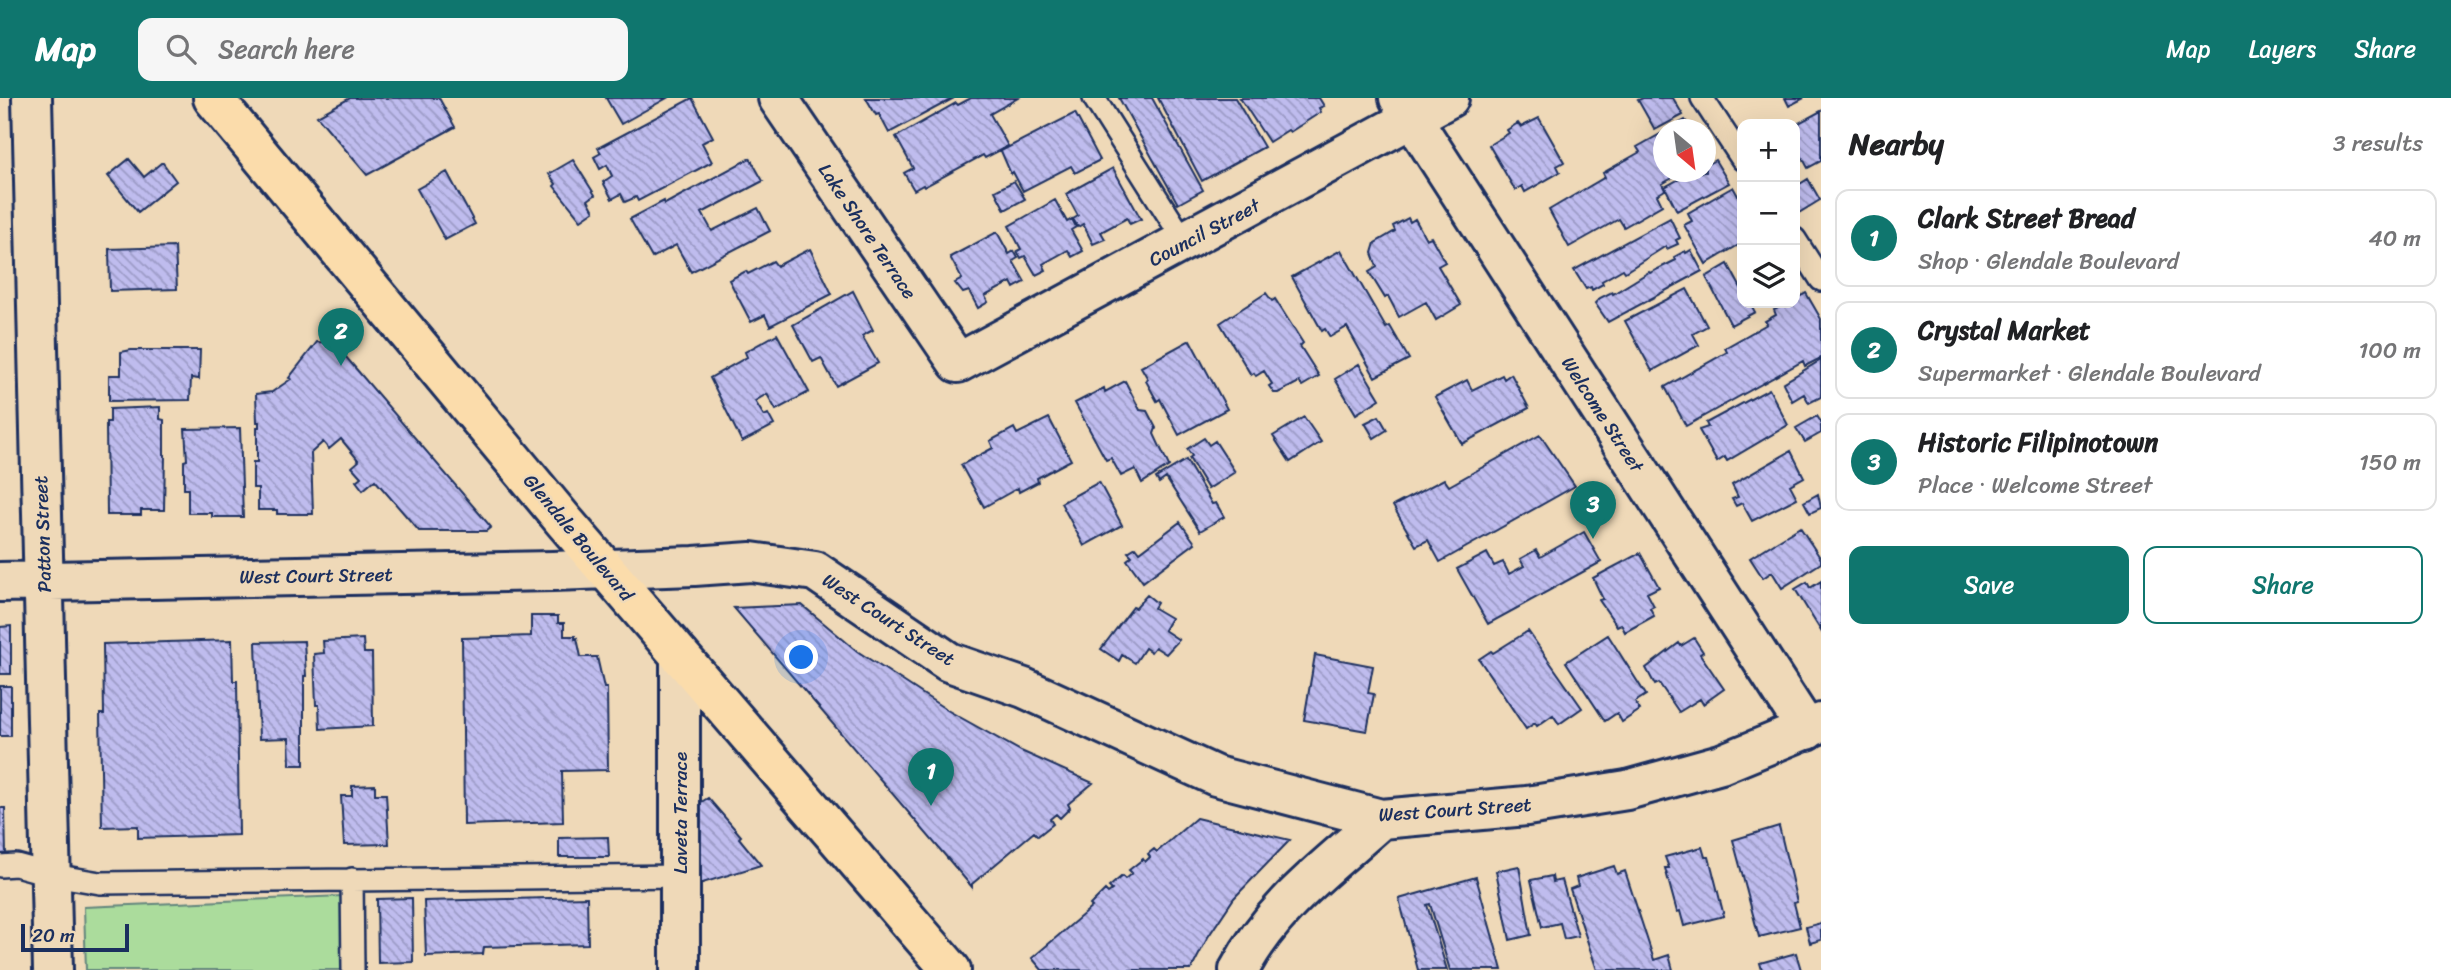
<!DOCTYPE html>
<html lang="en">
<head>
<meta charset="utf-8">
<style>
  :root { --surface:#fff; --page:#f6f6f6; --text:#202124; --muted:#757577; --line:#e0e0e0; --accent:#0f766e }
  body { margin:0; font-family:Sriracha,sans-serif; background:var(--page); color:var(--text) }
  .controls { position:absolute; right:21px; top:21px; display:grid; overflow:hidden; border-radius:14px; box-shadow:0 7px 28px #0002 }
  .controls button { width:63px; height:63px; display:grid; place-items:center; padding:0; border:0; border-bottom:2px solid var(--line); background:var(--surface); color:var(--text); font:35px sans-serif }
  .compass { position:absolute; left:1653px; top:21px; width:63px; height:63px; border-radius:50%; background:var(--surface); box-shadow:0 7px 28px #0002; rotate:151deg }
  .scale { position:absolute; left:21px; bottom:18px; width:108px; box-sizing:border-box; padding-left:7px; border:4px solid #1b2f5e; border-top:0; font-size:19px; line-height:24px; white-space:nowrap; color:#1b2f5e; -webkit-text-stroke:5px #efd9b8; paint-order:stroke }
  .you { position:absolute; left:802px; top:560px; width:24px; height:24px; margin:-18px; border:5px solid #fff; border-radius:50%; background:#1a73e8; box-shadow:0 0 0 10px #1a73e833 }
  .badge { display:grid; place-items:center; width:46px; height:46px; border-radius:50%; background:var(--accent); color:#fff; font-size:23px; font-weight:700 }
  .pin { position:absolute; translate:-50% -58px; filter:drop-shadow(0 2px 4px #0008) }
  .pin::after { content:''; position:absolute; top:37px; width:24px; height:21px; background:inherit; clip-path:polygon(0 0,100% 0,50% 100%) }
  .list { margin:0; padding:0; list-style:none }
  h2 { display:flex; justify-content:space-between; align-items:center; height:91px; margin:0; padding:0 28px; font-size:30px }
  h2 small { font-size:23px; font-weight:400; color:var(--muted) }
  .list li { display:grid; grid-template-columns:46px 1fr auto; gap:21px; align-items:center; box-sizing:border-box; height:98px; margin:0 14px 14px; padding:0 14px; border:2px solid var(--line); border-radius:14px }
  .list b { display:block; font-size:26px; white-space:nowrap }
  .list p { margin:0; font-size:23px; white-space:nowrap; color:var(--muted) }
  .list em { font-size:23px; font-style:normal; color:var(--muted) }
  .actions { display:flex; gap:14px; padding:21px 28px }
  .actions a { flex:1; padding:16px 0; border:2px solid var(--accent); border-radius:14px; text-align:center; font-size:24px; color:var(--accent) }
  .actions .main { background:var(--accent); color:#fff }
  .icon { flex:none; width:38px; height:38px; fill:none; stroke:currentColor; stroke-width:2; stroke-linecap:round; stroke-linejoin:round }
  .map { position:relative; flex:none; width:1821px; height:872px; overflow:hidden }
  header { display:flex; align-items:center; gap:42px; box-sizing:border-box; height:98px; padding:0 35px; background:var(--accent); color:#fff }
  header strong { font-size:33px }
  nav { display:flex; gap:38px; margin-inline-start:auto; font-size:24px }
  .search { width:490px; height:63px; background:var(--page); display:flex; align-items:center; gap:18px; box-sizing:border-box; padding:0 24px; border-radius:14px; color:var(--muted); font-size:26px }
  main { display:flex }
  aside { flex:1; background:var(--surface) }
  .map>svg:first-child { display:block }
  .park { fill:#abdc9c; stroke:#63867d; stroke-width:2 }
  .building { fill:url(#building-back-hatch); stroke:#1b2f5e; stroke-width:2 }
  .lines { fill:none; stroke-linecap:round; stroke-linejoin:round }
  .lane-casing { stroke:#1b2f5e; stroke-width:26 }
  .street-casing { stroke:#1b2f5e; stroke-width:44 }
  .primary-casing { stroke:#1b2f5e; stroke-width:44 }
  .lane { stroke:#efd9b8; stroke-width:21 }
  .street { stroke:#efd9b8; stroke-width:38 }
  .primary { stroke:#fbdcab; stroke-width:38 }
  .labels { text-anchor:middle; stroke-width:5; stroke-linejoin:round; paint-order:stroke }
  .street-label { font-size:19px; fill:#1b2f5e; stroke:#efd9b8 }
</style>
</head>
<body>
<header>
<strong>Map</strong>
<div class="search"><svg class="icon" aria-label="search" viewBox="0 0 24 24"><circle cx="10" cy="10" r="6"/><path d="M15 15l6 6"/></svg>Search here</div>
<nav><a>Map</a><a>Layers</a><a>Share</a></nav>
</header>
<main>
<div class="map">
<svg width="1821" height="872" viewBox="0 0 1821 872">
  <defs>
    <pattern id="building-back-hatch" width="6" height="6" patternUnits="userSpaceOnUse" patternTransform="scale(1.75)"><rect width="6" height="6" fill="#bfbcee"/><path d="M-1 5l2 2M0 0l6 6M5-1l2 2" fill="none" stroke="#9a99c4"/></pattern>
  </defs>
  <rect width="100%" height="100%" fill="#efd9b8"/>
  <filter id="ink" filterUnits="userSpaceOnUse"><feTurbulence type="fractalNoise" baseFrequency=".0143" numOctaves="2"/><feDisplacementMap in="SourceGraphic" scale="14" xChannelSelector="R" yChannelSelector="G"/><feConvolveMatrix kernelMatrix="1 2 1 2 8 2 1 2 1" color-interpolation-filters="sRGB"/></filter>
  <g filter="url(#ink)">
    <!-- park -->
    <path class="park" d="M342,798L345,872H86L84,809Z"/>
    <!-- building -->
    <path class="building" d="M350,0H439L455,29L367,77L317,18Z
      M606,0H667L621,26Z
      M692,0L713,39L702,45L712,64L638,103L636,99L625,104L621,96L612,101L603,84L612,78L607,67L600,71L594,59L601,55L598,50Z
      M866,0H954L889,35L879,16L876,17Z
      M971,0H1018L990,16L1008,48L985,60L983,57L924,89L923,87L914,92L904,75L913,70L896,39L956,5L958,7Z
      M1119,0H1152L1203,92L1178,106Z
      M1158,0H1235L1264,49L1202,83Z
      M1240,0H1319L1324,8L1319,10L1321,14L1290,34L1288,32L1269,44Z
      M1643,0H1673L1683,17L1655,32L1638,2Z
      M1785,0H1804L1789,8Z
      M1821,13V63L1808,70L1795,46V27Z
      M1075,15L1100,62L1075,75L1071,68L1023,93L1013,74L1011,76L1001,53Z
      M1539,20L1564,64L1557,68L1560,74L1525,94L1522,88L1515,92L1489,47L1509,35L1507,32L1518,25L1521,29Z
      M1685,22L1691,32H1668Z
      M1664,34V74L1690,75L1678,81L1676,78L1662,86L1665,92L1657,97L1662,107L1624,129L1619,121L1569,149L1549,112L1605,79L1603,75L1640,54L1637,49Z
      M750,60L763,83L702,115L712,133L758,110L770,133L691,174L676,147L652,160L630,121L664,103L665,106Z
      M129,61L144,79L161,65H163L176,83L138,114L108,78Z
      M573,62L595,97L588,102L594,113L581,122L554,88L556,86L549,76Z
      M1715,62L1729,85L1677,113L1665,89L1692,74H1706V67Z
      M1113,70L1141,121L1130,126L1127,120L1101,134L1105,141L1093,146L1083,126L1078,129L1073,121L1078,118L1066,96Z
      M447,74L475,126L445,142L417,91Z
      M1808,81L1820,102L1797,116L1795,112V89Z
      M1014,83L1025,101L1005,112L995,93Z
      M1733,89L1742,105V145L1706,166L1684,127L1692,123L1688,115Z
      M1055,102L1067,124L1072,121L1076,129L1071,132L1083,153L1072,159L1068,152L1043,166L1046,172L1036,177L1025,158L1021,160L1017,153L1021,151L1009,128Z
      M1408,120L1410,124L1415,121L1426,141L1431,139L1445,164L1438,168L1461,207L1436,222L1426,204L1399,219L1388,198L1385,200L1369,174L1377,169L1372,155L1375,145L1395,133L1393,128Z
      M1670,120L1680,140L1676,142L1678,146L1667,151L1666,148L1625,174L1623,171L1602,183L1603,186L1592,192L1591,189L1586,191L1574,172Z
      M997,134L1009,156L1014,153L1018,160L1013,163L1025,184L1014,190L1011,184L985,198L988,204L978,210L969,193L963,195L955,185L962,181L950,159Z
      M175,149L177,191L110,193L109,151Z
      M810,151L832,196L770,228L765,217L751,224L729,182L746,173L748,176L773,163L777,168Z
      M1341,152L1386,230L1390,228L1409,261L1375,279L1347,229L1330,239L1325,231L1322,233L1292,179Z
      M1691,152L1702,173L1608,224L1595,205L1600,200L1612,194L1613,196L1649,174L1650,175L1676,162L1674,159L1685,153L1686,155Z
      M1728,166L1742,192V205H1750L1755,214L1731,227L1706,179Z
      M1687,191L1707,228L1693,236L1699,247L1652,273L1625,223Z
      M853,193L873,232L862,238L878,265L836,288L821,260L813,264L793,227Z
      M1266,195L1272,203L1275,201L1303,245L1300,248L1319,278L1302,288L1299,284L1278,295H1274L1269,288L1272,286L1264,273L1256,278L1254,275L1251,277L1220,225Z
      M1806,195L1821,221V260L1805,268L1803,263L1686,328L1665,289L1727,254L1725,250L1767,226L1765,223L1776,217L1774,212L1788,205H1795V201Z
      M777,236L809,294L776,312L767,296L755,303L764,318L768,316L774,327L742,344L710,280L747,259L745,254Z
      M1190,242L1227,311L1179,337L1160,301L1157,303L1146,283L1148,281L1141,269Z
      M317,244L334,245L491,429L486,433H419L375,382L363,392L356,383L361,379L352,369L359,363L341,341L329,351L323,344L311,355L313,416H277V412H258V390H253V364H257V329H259V324H257L256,296L272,294L291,281L289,280Z
      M131,252H200L199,281L191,280L190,302L109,303V277H121V254Z
      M1821,262V299L1809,305L1804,296L1792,303L1783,285Z
      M1359,266L1380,301L1356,316L1335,281Z
      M1511,276L1529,310L1462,346L1435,299L1467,282L1472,292L1502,277L1504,281Z
      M1125,283L1140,312L1147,313L1156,330L1154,336L1169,368L1142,385L1135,371L1121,378L1111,360L1106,362L1075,305L1104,290L1105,294Z
      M1769,291L1788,327L1727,363L1725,359L1717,364L1699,332L1708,329L1706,325Z
      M160,309V321L164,322V357H165L164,412H141V417H107L106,324H110V311Z
      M1379,318L1387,332L1374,340L1365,325Z
      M1817,318L1821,324V335L1805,344L1796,330Z
      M1304,319L1321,344L1290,364L1273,338Z
      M1049,320L1071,362L1037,380L1038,384L1019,394L1018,390L984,409L961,367L993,350L990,343L1014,330L1017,336Z
      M240,330L243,419H212V415H188V391H184V363L187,362L185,331Z
      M1540,337L1575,388L1440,464L1428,442L1416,448L1393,408L1444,381L1449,388Z
      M1204,340L1209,347L1215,343L1235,374L1208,391L1189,360L1192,358L1187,351Z
      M1791,353L1804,379L1790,387L1797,400L1752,423L1742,405L1736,408L1732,401L1738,399L1732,387Z
      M1186,362L1212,406L1216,405L1224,419L1200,433L1166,380L1159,385L1156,380Z
      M1099,384L1122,427L1084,448L1061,405Z
      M1818,396L1821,410L1810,415L1804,404Z
      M1180,424L1195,445L1143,484L1127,462L1132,458L1128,454L1136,449L1140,454Z
      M1800,429L1821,461V465L1782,490L1772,474L1763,480L1750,460Z
      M1584,434L1601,464L1488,526L1457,471L1487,455L1494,468L1503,464L1509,476L1524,468L1520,461L1536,452L1540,459Z
      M1640,455L1659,489L1647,495L1654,508L1650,510L1654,518L1625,534L1621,526L1617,528L1599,502L1603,501L1593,480Z
      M1821,483V533L1795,491L1807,484L1810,490Z
      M1147,497L1157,505L1154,510L1171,520L1164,532L1179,542L1166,556L1155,549L1151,554L1145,550L1135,565L1122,557L1119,563L1101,551L1133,509L1135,510Z
      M802,507L857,553L947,612L1021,653L1093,685L1068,706L1070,710L1060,720L1056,716L1050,721L1053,726L1038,738L1034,734L972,786V789L734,510Z
      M531,518H558V525H564V538H575V541L577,540L581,559H597L604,590H607L608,672L562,673L563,724L464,727L462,540L531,538Z
      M11,528V576H0V529Z
      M1528,533L1582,610L1559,626L1553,617L1537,628L1535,625L1526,631L1479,561L1491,553L1493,555Z
      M1608,537L1646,597L1635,604L1640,612L1622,624L1617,615L1605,623L1566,564Z
      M1694,540L1703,554L1700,556L1724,591L1703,606L1700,601L1679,614L1659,585L1655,587L1646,570L1679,545L1681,548Z
      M363,541L364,555H372L373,628L320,631L319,607H316L314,556L324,555L323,543Z
      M232,542L233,583H237L239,737L138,740V728L102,729L100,616H104L103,546Z
      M304,543L306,578H304V667H290L289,640L259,641L256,544Z
      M1315,557L1373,568L1368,595L1374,596L1367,633L1304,622Z
      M0,588H11V638H0Z
      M375,687V696H386L389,746L344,747L341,698H352V688Z
      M708,700L741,738L739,740L761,767L693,788V709Z
      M0,710H5L6,757H0Z
      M1196,720L1290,742L1234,800L1208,839L1191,872H1042L1032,860L1092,809L1090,807L1105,792L1108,795L1112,792L1109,789L1122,778L1125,781L1132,775L1129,772L1143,761L1145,764L1150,759L1148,756L1154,751L1157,754Z
      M1779,728L1797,804L1794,805L1800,829L1759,839L1733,742Z
      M608,739L609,759H559V740Z
      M1702,749L1705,759H1709L1724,818L1684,828L1680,813L1677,814L1665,770H1669L1665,759Z
      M1519,768L1531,837L1510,842L1496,773Z
      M1614,768L1617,776L1625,773L1654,862L1669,857L1673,872H1597L1570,791L1578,788L1576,780Z
      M1552,778L1553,784L1562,782L1578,838L1564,841L1560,825L1542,829L1531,782Z
      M1476,779L1502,872H1450L1430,806L1427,807L1447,872H1418L1399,801Z
      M587,799L588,846L484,849L483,856L426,858L424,803Z
      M412,800L413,864L378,865L377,801Z
      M1821,825V842L1810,845L1806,829Z
      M1796,855L1801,872H1762L1760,865Z"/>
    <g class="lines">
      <defs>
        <path id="lane" d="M1094,0L1185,144
          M1702,0L1742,61
          M1795,141L1821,182
          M0,768L16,767L53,777L100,785L680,778
          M352,781L353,872"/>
        <path id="street" d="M32,0L53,872
          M778,0L958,265L1449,0
          M1399,0L1807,632
          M0,484L553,473L694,468L751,464L815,473L949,564L1024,590L1216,678L1381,721L1527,708L1627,692L1721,666L1821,625
          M680,872V558
          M1239,872C1273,807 1328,769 1381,721"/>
        <path id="primary" d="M213,0L564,423L951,872"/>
      </defs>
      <!-- lane casing -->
      <use href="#lane" class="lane-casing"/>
      <!-- street casing -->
      <use href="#street" class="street-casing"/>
      <!-- primary casing -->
      <use href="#primary" class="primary-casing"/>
      <!-- lane -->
      <use href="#lane" class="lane"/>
      <!-- street -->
      <use href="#street" class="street"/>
      <!-- primary -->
      <use href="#primary" class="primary"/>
    </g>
  </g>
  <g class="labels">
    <!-- street labels -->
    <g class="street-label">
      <text transform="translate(868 133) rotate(56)" y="7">Lake Shore Terrace</text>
      <text transform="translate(1204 134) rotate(-28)" y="7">Council Street</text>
      <text transform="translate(1603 316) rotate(57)" y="7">Welcome Street</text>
      <text transform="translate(42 436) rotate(-92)" y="7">Patton Street</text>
      <text transform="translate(579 439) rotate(50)" y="7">Glendale Boulevard</text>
      <text transform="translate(316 477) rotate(-1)" y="7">West Court Street</text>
      <text transform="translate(889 521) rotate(33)" y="7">West Court Street</text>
      <text transform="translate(1455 711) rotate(-4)" y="7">West Court Street</text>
      <text transform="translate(680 715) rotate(-90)" y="7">Laveta Terrace</text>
    </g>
  </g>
</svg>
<div class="controls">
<button>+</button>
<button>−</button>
<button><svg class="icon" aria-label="layers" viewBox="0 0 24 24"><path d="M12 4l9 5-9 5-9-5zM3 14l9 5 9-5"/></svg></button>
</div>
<svg class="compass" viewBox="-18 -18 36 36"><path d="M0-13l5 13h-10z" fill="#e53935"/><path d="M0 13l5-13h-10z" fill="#757577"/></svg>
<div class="scale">20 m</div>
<div class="you"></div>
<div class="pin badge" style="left:931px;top:708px">1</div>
<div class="pin badge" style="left:341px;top:268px">2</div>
<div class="pin badge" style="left:1593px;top:441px">3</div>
</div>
<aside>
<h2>Nearby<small>3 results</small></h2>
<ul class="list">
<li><span class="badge">1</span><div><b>Clark Street Bread</b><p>Shop · Glendale Boulevard</p></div><em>40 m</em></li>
<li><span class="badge">2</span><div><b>Crystal Market</b><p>Supermarket · Glendale Boulevard</p></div><em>100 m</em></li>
<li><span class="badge">3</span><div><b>Historic Filipinotown</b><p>Place · Welcome Street</p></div><em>150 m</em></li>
</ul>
<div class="actions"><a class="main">Save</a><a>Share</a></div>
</aside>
</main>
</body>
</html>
